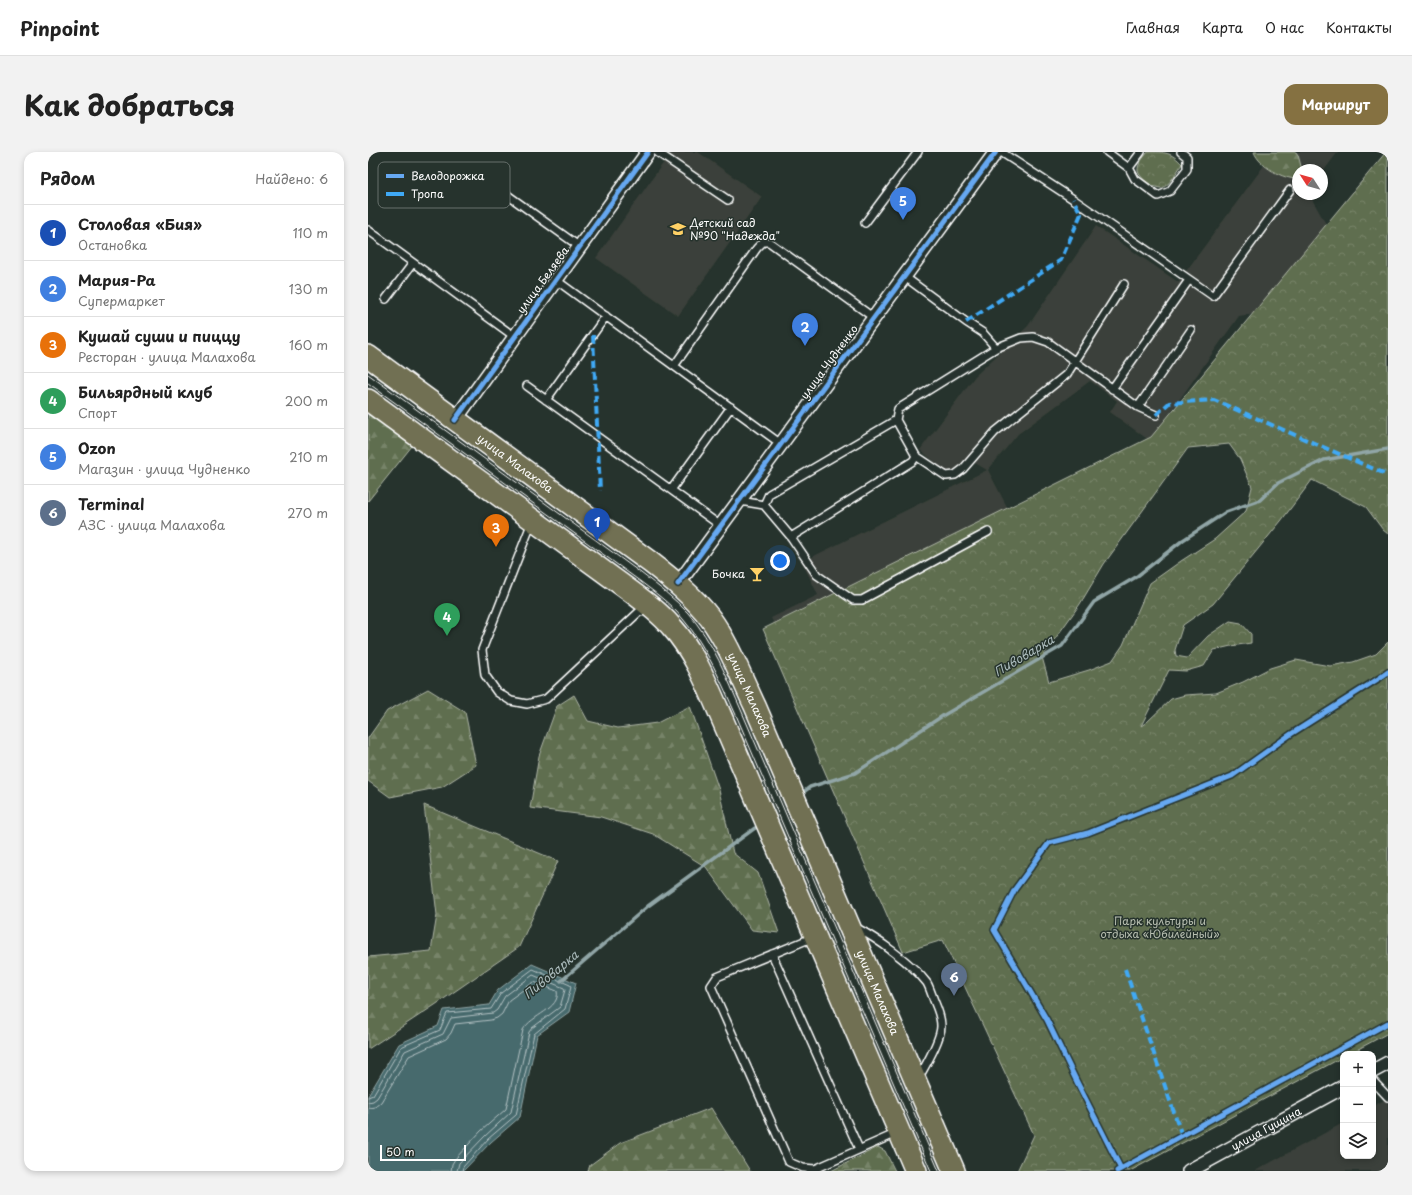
<!DOCTYPE html>
<html lang="ru">
<head>
<meta charset="utf-8">
<style>
  :root { --surface:#fff; --page:#f2f2f2; --text:#222; --muted:#767676; --line:#e0e0e0; --accent:#857141 }
  body { margin:0; font-family:"Playpen Sans",sans-serif; background:var(--page); color:var(--text) }
  .controls { position:absolute; right:12px; bottom:12px; display:grid; overflow:hidden; border-radius:8px; box-shadow:0 2px 6px #0003 }
  .controls button { width:36px; height:36px; display:grid; place-items:center; padding:0; border:0; border-bottom:1px solid var(--line); background:var(--surface); color:var(--text); font:20px sans-serif }
  .compass { position:absolute; left:924px; top:12px; width:36px; height:36px; border-radius:50%; background:var(--surface); box-shadow:0 2px 6px #0003; rotate:306deg }
  .scale { position:absolute; left:12px; bottom:10px; width:86px; box-sizing:border-box; padding-left:4px; border:2px solid #fff; border-top:0; font-size:11px; line-height:14px; white-space:nowrap; color:#fff; -webkit-text-stroke:3px #26332d; paint-order:stroke }
  .you { position:absolute; left:412px; top:409px; width:14px; height:14px; margin:-10px; border:3px solid #fff; border-radius:50%; background:#1a73e8; box-shadow:0 0 0 6px #1a73e833 }
  .badge { display:grid; place-items:center; width:26px; height:26px; border-radius:50%; background:var(--accent); color:#fff; font-size:13px; font-weight:700 }
  .pin { position:absolute; translate:-50% -33px; filter:drop-shadow(0 1px 2px #0008) }
  .pin::after { content:''; position:absolute; top:21px; width:14px; height:12px; background:inherit; clip-path:polygon(0 0,100% 0,50% 100%) }
  .list { margin:0; padding:0; list-style:none }
  h2 { display:flex; justify-content:space-between; align-items:center; height:52px; margin:0; padding:0 16px; font-size:17px }
  h2 small { font-size:13px; font-weight:400; color:var(--muted) }
  .list li { display:grid; grid-template-columns:26px 1fr auto; gap:12px; align-items:center; box-sizing:border-box; height:56px; padding:0 16px; border-top:1px solid var(--line) }
  .list b { display:block; font-size:15px; white-space:nowrap }
  .list p { margin:0; font-size:13px; white-space:nowrap; color:var(--muted) }
  .list em { font-size:13px; font-style:normal; color:var(--muted) }
  .icon { flex:none; width:22px; height:22px; fill:none; stroke:currentColor; stroke-width:2; stroke-linecap:round; stroke-linejoin:round }
  .map { position:relative; flex:none; width:1020px; height:1019px; overflow:hidden; border-radius:12px }
  header { display:flex; align-items:center; gap:24px; box-sizing:border-box; height:56px; padding:0 20px; background:var(--surface); border-bottom:1px solid var(--line) }
  header strong { font-size:19px }
  nav { display:flex; gap:22px; margin-inline-start:auto; font-size:14px }
  .intro { display:flex; align-items:center; justify-content:space-between; box-sizing:border-box; height:96px; padding:0 24px }
  h1 { margin:0; font-size:28px }
  .button { padding:10px 18px; border-radius:12px; background:var(--accent); color:#fff; font-size:14px; font-weight:700 }
  main { display:flex; gap:24px; padding:0 24px }
  aside { flex:1; background:var(--surface); border-radius:12px; box-shadow:0 2px 6px #0003 }
  .map>svg:first-child { display:block }
  .built { fill:#3b413a }
  .forest { fill:url(#forest-firs); stroke:#afb6a7 }
  .park { fill:url(#park-crowns); stroke:#afb6a7; fill-rule:evenodd }
  .water { fill:#476a6d; stroke:#91a6a7 }
  .lines { fill:none; stroke-linecap:round; stroke-linejoin:round }
  .shore { stroke:#b5c3c5; stroke-width:1 }
  .stream { stroke:#91a6a7; stroke-width:3.5 }
  .service-casing { stroke:#fff; stroke-width:10 }
  .minor-casing { stroke:#fff; stroke-width:16 }
  .primary-casing { stroke:#fff; stroke-width:24 }
  .service { stroke:#26332d; stroke-width:7 }
  .minor { stroke:#26332d; stroke-width:13 }
  .primary { stroke:#716f52; stroke-width:21 }
  .tram { stroke:#fff; stroke-width:1 }
  .quiet { stroke:#3fa9f5; stroke-width:4; stroke-dasharray:8 4; stroke-linecap:butt }
  .cycleway-casing { stroke:#26332d; stroke-width:8 }
  .cycleway { stroke:#66a8f1; stroke-width:5 }
  .labels { text-anchor:middle; stroke-width:3; stroke-linejoin:round; paint-order:stroke }
  .poi-label { font-size:11px; fill:#fff; stroke:#26332d; text-anchor:start }
  .street-label { font-size:11px; fill:#fff; stroke:#26332d }
  .park-label { font-size:11px; fill:#b7beb0; stroke:#26332d }
  .water-label { font-size:12px; font-style:italic; fill:#acbcbd; stroke:#26332d }
  .key { fill:#26332d; stroke:#67706c; stroke-width:1 }
  .key-label { font-size:11px; fill:#fff }
</style>
</head>
<body>
<header>
<strong>Pinpoint</strong>
<nav><a>Главная</a><a>Карта</a><a>О нас</a><a>Контакты</a></nav>
</header>
<div class="intro"><h1>Как добраться</h1><a class="button">Маршрут</a></div>
<main>
<aside>
<h2>Рядом<small>Найдено: 6</small></h2>
<ul class="list">
<li><span class="badge" style="background:#1a4fb4">1</span><div><b>Столовая «Бия»</b><p>Остановка</p></div><em>110 m</em></li>
<li><span class="badge" style="background:#3f7fe0">2</span><div><b>Мария-Ра</b><p>Супермаркет</p></div><em>130 m</em></li>
<li><span class="badge" style="background:#e8710a">3</span><div><b>Кушай суши и пиццу</b><p>Ресторан · улица Малахова</p></div><em>160 m</em></li>
<li><span class="badge" style="background:#2e9e5b">4</span><div><b>Бильярдный клуб</b><p>Спорт</p></div><em>200 m</em></li>
<li><span class="badge" style="background:#3f7fe0">5</span><div><b>Ozon</b><p>Магазин · улица Чудненко</p></div><em>210 m</em></li>
<li><span class="badge" style="background:#5c6f8a">6</span><div><b>Terminal</b><p>АЗС · улица Малахова</p></div><em>270 m</em></li>
</ul>
</aside>
<div class="map">
<svg width="1020" height="1019" viewBox="0 0 1020 1019">
  <defs>
    <pattern id="forest-firs" width="22" height="20" patternUnits="userSpaceOnUse"><rect width="22" height="20" fill="#5f6e4f"/><path d="M5 1l3.5 6h-7zM16 11l3.5 6h-7z" fill="#778469"/></pattern>
    <pattern id="park-crowns" width="20" height="18" patternUnits="userSpaceOnUse"><rect width="20" height="18" fill="#5f6e4f"/><path d="M2 6a3 3 0 1 1 6 0M12 15a3 3 0 1 1 6 0" fill="none" stroke="#778469"/></pattern>
  </defs>
  <rect width="100%" height="100%" fill="#26332d"/>
  <filter id="ink" filterUnits="userSpaceOnUse"><feTurbulence type="fractalNoise" baseFrequency=".025" numOctaves="2"/><feDisplacementMap in="SourceGraphic" scale="8" xChannelSelector="R" yChannelSelector="G"/><feConvolveMatrix kernelMatrix="1 2 1 2 8 2 1 2 1" color-interpolation-filters="sRGB"/></filter>
  <g filter="url(#ink)">
    <!-- built -->
    <path class="built" d="M303,0H330L394,45L310,164L228,106Z
      M906,0H970L954,21V18H930V42H941L967,88L925,155L871,164L782,289L742,260L749,249L722,229L650,282L620,318L669,413L424,508L403,466L450,443L434,410L619,318L607,311L585,325L552,298L607,224L660,174L728,74L810,130Z
      M1020,946V1019H887L975,971V1004H1005V954Z"/>
    <!-- forest -->
    <path class="forest" d="M886,0H928L930,3L934,18H930V27C915,27 892,15 886,0Z
      M0,261L44,294L0,349V291L1,289L0,288Z
      M60,537L97,560L108,613L74,635L22,645L0,629V586L19,559Z
      M206,543L220,569L250,576L289,571L322,554L351,638L365,701L390,721L411,781L384,778L338,715L285,682L233,665L162,656L171,604L189,554Z
      M56,653L190,709L151,795L67,853L0,897V805L63,799L69,763Z
      M343,956L382,1019H220L222,1013L252,991Z
      M510,995L517,999L527,1019H463Z"/>
    <!-- park -->
    <path class="park" d="M780,0C797,0 803,0 814,12C810,18 801,34 794,36C787,37 771,26 770,19C769,12 776,5 780,0Z
      M1018,0H1020V382L1015,378L998,355L944,328L913,369L845,452L815,473L807,498L808,504L819,506L840,484L862,469L873,471L883,482V491L863,494L846,498L836,514L818,519L801,518L773,574L779,570L803,547L817,543L848,541L875,530L902,516L928,508L962,514L985,510L1008,502L1020,490V881L981,902H975V905L762,1019H649L666,983L575,788L535,800L395,477L783,285ZM861,292L872,307L884,335L878,359L847,387L813,409L782,431L755,493L744,509L721,518L681,530L674,505L712,452L736,412L820,296Z"/>
    <!-- water -->
    <path class="water" d="M164,812L208,831L201,860L169,883L152,965L123,990L95,1019H3L0,1015V944L31,892L70,874L76,858L121,853L130,838Z"/>
    <g class="lines">
      <!-- shore -->
      <path class="shore" d="M0,945L5,943L33,895L72,878L79,861L123,857L133,841L165,817L202,833L203,835L197,857L166,882L148,963L120,987L95,1015L94,1019
        M0,950L5,949L9,946L37,899L75,882L83,866L125,861L129,858L137,844L165,823L196,836L197,838L192,855L164,876L161,880L143,960L117,984L91,1011L89,1019
        M0,956L7,955L13,950L41,904L78,887L83,881L87,872L123,868L129,866L134,862L141,848L166,830L189,839C193,857 163,863 155,878L138,957L113,979L87,1007L84,1012L83,1019"/>
      <!-- stream -->
      <path class="stream" d="M433,642L442,635L487,621L576,563L694,494L726,450L768,425L815,388L858,360L892,348L910,331L956,308L1020,297
        M193,829L280,754L387,676"/>
      <defs>
        <path id="service" d="M289,0L360,48
          M633,0L705,47L845,144L922,38
          M739,0L761,16L767,27L790,44L802,39L819,17V5L813,0
          M761,16L773,0
          M120,29L212,95
          M497,71L550,0
          M0,78L147,185
          M537,125L598,170L615,181L628,196L653,186L665,185L680,190L770,255L788,263
          M188,128L413,292
          M18,147L45,111
          M306,214L389,96L395,90H401L506,166
          M159,234L353,374
          M744,237L821,128
          M178,248L238,164
          M770,255L823,178
          M548,304L578,324L587,323L595,317L627,280L699,222L756,132
          M303,338L363,255
          M372,349L396,353L423,385L449,423L485,448H494L620,380
          M396,353L401,342L528,268
          M164,370L114,498L117,523L129,540L143,549L159,552L178,547L271,460L281,458
          M423,385L545,309L548,304L528,268L530,257L628,196
          M487,775C508,786 544,811 559,831C562,836 564,844 567,851C570,858 573,865 573,874C573,888 557,914 550,927
          M446,785L349,825L343,834L421,1010L435,1016L447,1017L529,981
          M404,802L491,997
          M1005,929L1020,945"/>
        <g id="minor">
          <path d="M87,268L280,0"/>
          <path d="M310,432L628,0"/>
          <path d="M1005,919L1020,911"/>
          <path id="s1" d="M821,1019L975,935"/>
        </g>
        <g id="primary">
          <path id="s2" d="M0,204L282,410C304,427 325,444 342,466C361,492 373,525 387,554L586,1019"/>
          <path d="M0,248L261,438C276,449 291,460 303,474C327,500 341,537 355,569L548,1019"/>
        </g>
      </defs>
      <!-- service casing -->
      <use href="#service" class="service-casing"/>
      <!-- minor casing -->
      <use href="#minor" class="minor-casing"/>
      <!-- primary casing -->
      <use href="#primary" class="primary-casing"/>
      <!-- service -->
      <use href="#service" class="service"/>
      <!-- minor -->
      <use href="#minor" class="minor"/>
      <!-- primary -->
      <use href="#primary" class="primary"/>
      <!-- tram -->
      <path class="tram" d="M0,222L273,421C290,434 306,446 320,461C345,489 359,526 374,560L571,1019
        M0,231L269,427C285,439 302,451 315,467C339,495 353,530 368,563L563,1019"/>
      <!-- quiet -->
      <path class="quiet" d="M598,170L693,108L713,62L705,47
        M225,183L232,339
        M788,263L801,251L846,248L1020,323
        M757,817L814,984"/>
      <defs>
        <path id="cycleway" d="M87,268L280,0
          M310,432L628,0
          M753,1017L709,930L679,868L626,778L647,737L681,691L720,681L864,624L923,582L1013,525L1020,520
          M749,1019L1020,871"/>
      </defs>
      <!-- cycleway casing -->
      <use href="#cycleway" class="cycleway-casing"/>
      <!-- cycleway -->
      <use href="#cycleway" class="cycleway"/>
    </g>
  </g>
  <!-- icons -->
  <defs>
    <symbol id="school-bare" viewBox="-9 -9 18 18"><path d="M0-5L7-2L0 1L-7-2ZM-4 1L0 2.5L4 1V4Q0 6-4 4Z" fill="#ffd166" stroke="#26332d" stroke-width="2.5" paint-order="stroke"/></symbol>
    <symbol id="bar-bare" viewBox="-9 -9 18 18"><path d="M-6-5H6L.8 .8V4.5H3.5V6h-7V4.5H-.8V.8Z" fill="#ffd166" stroke="#26332d" stroke-width="2.5" paint-order="stroke"/></symbol>
  </defs>
  <g fill-rule="evenodd">
    <use href="#school-bare" x="299" y="66" width="22" height="22"/>
    <use href="#bar-bare" x="378" y="411" width="22" height="22"/>
  </g>
  <g class="labels">
    <!-- poi labels -->
    <g class="poi-label">
      <text x="322" y="75">Детский сад<tspan x="322" dy="13">№90 "Надежда"</tspan></text>
      <text x="377" y="426" text-anchor="end">Бочка</text>
    </g>
    <!-- street labels -->
    <g class="street-label">
      <text transform="translate(175 128) rotate(-54)" y="4">улица Беляева</text>
      <text transform="translate(461 210) rotate(-54)" y="4">улица Чудненко</text>
      <text dy="4" stroke="none"><textPath href="#s2" startOffset="182">улица Малахова</textPath></text>
      <text dy="4" stroke="none"><textPath href="#s2" startOffset="518">улица Малахова</textPath></text>
      <text dy="4" stroke="none"><textPath href="#s2" startOffset="842">улица Малахова</textPath></text>
      <text dy="4" stroke="none"><textPath href="#s1" startOffset="88">улица Гущина</textPath></text>
    </g>
    <!-- park labels -->
    <g class="park-label">
      <text x="792" y="773">Парк культуры и<tspan x="792" dy="13">отдыха «Юбилейный»</tspan></text>
    </g>
    <!-- water labels -->
    <g class="water-label">
      <text transform="translate(656 504) rotate(-31)" y="4">Пивоварка</text>
      <text transform="translate(183 823) rotate(-40)" y="4">Пивоварка</text>
    </g>
  </g>
  <!-- legend -->
  <rect x="10" y="10" width="132" height="46" rx="6" class="key"/>
  <rect x="18" y="22" width="18" height="4" fill="#66a8f1"/>
  <rect x="18" y="40" width="18" height="4" fill="#3fa9f5"/>
  <g class="key-label">
    <text x="43" y="28">Велодорожка</text>
    <text x="43" y="46">Тропа</text>
  </g>
</svg>
<div class="controls">
<button>+</button>
<button>−</button>
<button><svg class="icon" aria-label="layers" viewBox="0 0 24 24"><path d="M12 4l9 5-9 5-9-5zM3 14l9 5 9-5"/></svg></button>
</div>
<svg class="compass" viewBox="-18 -18 36 36"><path d="M0-13l5 13h-10z" fill="#e53935"/><path d="M0 13l5-13h-10z" fill="#767676"/></svg>
<div class="scale">50 m</div>
<div class="you"></div>
<div class="pin badge" style="left:229px;top:389px;background:#1a4fb4">1</div>
<div class="pin badge" style="left:437px;top:194px;background:#3f7fe0">2</div>
<div class="pin badge" style="left:128px;top:395px;background:#e8710a">3</div>
<div class="pin badge" style="left:79px;top:484px;background:#2e9e5b">4</div>
<div class="pin badge" style="left:535px;top:68px;background:#3f7fe0">5</div>
<div class="pin badge" style="left:586px;top:844px;background:#5c6f8a">6</div>
</div>
</main>
</body>
</html>
